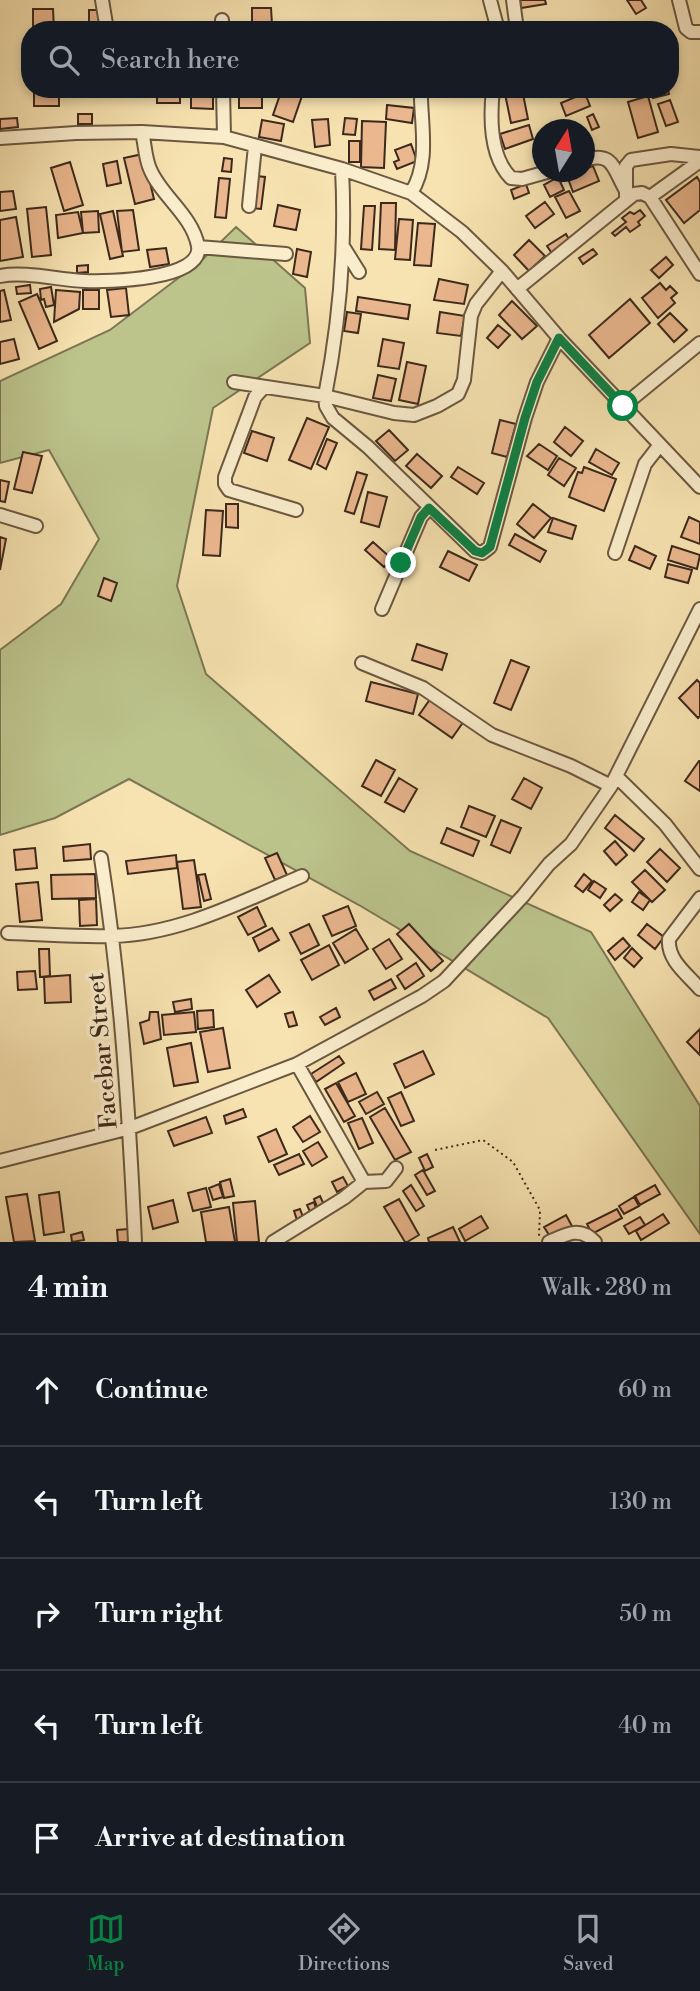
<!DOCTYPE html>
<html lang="en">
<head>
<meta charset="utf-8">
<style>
  :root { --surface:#171b24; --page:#20242c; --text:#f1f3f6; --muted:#9ea1a6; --line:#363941; --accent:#0b8043 }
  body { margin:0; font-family:"Libre Bodoni",serif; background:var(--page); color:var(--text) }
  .compass { position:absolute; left:532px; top:119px; width:63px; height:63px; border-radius:50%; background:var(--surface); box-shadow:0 4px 10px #0003; rotate:11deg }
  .stop { position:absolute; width:21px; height:21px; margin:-16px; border:5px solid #0b8043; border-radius:50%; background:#fff }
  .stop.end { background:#0b8043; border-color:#fff; box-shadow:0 2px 7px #0008 }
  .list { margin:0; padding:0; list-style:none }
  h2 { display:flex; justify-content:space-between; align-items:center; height:91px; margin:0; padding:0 28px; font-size:30px }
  h2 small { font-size:23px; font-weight:400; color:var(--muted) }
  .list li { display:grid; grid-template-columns:46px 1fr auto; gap:21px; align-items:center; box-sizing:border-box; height:112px; padding:0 28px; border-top:2px solid var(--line) }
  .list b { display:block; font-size:26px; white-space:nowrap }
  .list em { font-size:23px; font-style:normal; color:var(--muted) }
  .icon { flex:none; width:38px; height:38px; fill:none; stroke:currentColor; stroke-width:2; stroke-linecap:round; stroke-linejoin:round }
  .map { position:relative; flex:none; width:700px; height:1242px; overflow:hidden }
  .search { position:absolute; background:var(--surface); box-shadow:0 4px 10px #0003; left:21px; right:21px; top:21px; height:77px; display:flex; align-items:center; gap:18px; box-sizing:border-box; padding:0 24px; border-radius:28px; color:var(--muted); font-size:26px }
  .sheet { height:651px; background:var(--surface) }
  nav { display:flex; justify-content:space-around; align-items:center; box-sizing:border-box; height:98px; border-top:2px solid var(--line); background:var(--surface); font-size:19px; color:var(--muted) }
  nav a { display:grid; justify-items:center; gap:4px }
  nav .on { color:var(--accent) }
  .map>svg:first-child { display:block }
  .green { fill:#bcc48c; stroke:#7c7654; stroke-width:2 }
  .building { fill:#ebb78e; stroke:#3c291c; stroke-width:2 }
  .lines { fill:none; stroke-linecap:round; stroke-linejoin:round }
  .minor-casing { stroke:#6b5841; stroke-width:16 }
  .path { stroke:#3c291c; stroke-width:2; stroke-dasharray:2 3.5; stroke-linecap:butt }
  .minor { stroke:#faedcc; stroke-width:12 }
  .route { stroke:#0b8043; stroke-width:9 }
  .labels { text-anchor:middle; stroke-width:7; stroke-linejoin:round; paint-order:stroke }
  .street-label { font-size:24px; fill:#3c291c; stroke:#faedcc }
</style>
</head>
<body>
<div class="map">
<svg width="700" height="1242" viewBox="0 0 700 1242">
  <rect width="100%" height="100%" fill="#f7e3b1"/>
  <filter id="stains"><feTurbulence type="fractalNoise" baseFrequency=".00286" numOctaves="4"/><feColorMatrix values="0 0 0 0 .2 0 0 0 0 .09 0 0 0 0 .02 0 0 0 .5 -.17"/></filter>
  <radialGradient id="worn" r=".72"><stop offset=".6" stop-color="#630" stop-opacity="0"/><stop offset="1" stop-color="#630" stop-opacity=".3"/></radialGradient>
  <!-- green -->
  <path class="green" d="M236,227L305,288L310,343L213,408L177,586L206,674L410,851L591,932L700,1106V1234L548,1018L359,905L129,779L55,818L0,835V650L61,604L99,539L49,450L0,463V381L110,330L202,260Z"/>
  <!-- building -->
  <path class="building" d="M520,0H545L546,4L521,8Z
    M627,0H641L646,8L636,14Z
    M252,8H271L272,24L252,25Z
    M33,9H53L54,30H33Z
    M89,10H103V30H89Z
    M455,24L479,30H453Z
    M34,89H59V106H34Z
    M157,89H180V103H157Z
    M191,89H213V109L191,108Z
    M239,89H262V108H239Z
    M282,89H293L303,93L293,122L273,115Z
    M504,89H522L528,119L511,123Z
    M561,89H579L562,94Z
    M650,89H668L669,94L653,98Z
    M585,93L590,106L566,116L561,103Z
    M648,96L658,132L638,138L628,102Z
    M670,100L678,122L666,126L658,104Z
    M387,105L414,108L412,123L386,119Z
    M78,114H92V124H78Z
    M593,114L599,127L592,130L587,117Z
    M17,118L18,127L0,129V119Z
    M345,118L357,119L355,135L343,134Z
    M328,119L330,145L315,147L312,120Z
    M262,120L284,124L281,141L259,137Z
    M362,121L386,122L384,168L361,167Z
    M529,125L533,139L505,149L500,134Z
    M349,141H360V162H349Z
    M411,144L417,161L397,169L394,162L399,160L395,150Z
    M143,154L154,199L135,204L124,158Z
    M224,158L232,159L231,172L222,171Z
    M117,161L121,183L107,186L103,164Z
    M70,162L83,205L64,211L51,168Z
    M593,166L599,181L573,192L567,176L584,172V169Z
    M248,175L265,177L261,209L244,207Z
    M558,177L564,190L550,197L544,185Z
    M697,177L700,182V210L684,223L666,200Z
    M219,178L230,179L226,218L215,217Z
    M526,184L529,193L514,199L511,190Z
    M13,191L16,209L0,211V192Z
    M569,191L580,211L566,218L555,197Z
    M545,202L554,214L535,228L526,216Z
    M381,203H396L395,250L379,249Z
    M278,205L300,210L296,230L274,226Z
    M364,206H375L372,250L361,249Z
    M46,207L51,255L32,257L27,209Z
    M133,210L139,250L122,252L117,211Z
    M640,210L645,216L638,222L640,225L630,232L626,227L615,236L612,233L626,222L622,218L630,212L634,214Z
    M98,211L99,232L83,233L81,212Z
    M113,211L123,256L110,259L100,214Z
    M78,212L83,233L58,238L56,215Z
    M16,217L23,257L0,261V220Z
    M399,219L413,220L410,260L395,259Z
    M418,223L435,224L431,266L414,265Z
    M566,234L571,243L553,255L547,246Z
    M529,240L545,256L529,271L514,255Z
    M166,248L169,264L150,267L147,250Z
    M297,249L311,252L307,277L293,274Z
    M593,249L597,254L583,264L579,258Z
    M666,257L673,265L659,278L651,270Z
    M88,265V272L77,273V266Z
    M439,279L468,285L464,304L434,300Z
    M660,283L666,290L670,286L677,293L671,298L675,303L658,318L642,298Z
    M30,285L31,293L17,294L16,287Z
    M51,287L54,305L46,307L44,299L41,300L40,289Z
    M126,288L129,315L111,317L107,290Z
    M4,290L11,320L0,322V291Z
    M56,290L80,292L79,309L54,322Z
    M83,290H99V309H83Z
    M37,294L57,341L39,349L19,302Z
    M358,297L410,305L408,319L356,311Z
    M630,299L650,323L609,358L589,335Z
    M512,301L537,326L522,339L499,315Z
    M347,312L361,314L358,333L344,331Z
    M440,312L465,316L461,336L437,333Z
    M670,313L687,330L674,342L658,324Z
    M498,325L510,335L498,348L487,338Z
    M14,339L19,359L0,364V342Z
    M383,339L404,343L399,369L378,366Z
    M407,362L426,366L418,404L399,400Z
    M378,375L396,379L391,401L373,398Z
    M307,418L329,427L311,469L289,460Z
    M500,420L516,424L507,457L492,453Z
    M565,427L583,441L571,456L554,442Z
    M389,430L408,450L395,461L376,441Z
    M252,431L274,438L267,461L244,453Z
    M327,439L337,443L326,469L317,464Z
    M539,444L557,456L548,470L527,456Z
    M596,449L619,463L612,475L589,462Z
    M23,452L42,456L32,493L14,489Z
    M417,454L442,476L431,488L406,466Z
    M559,458L576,468L564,486L548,475Z
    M458,467L484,483L477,494L451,477Z
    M584,467L616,479L604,511L569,497L578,472L582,473Z
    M357,472L367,475L354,514L345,511Z
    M0,480L9,482L5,502L0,501Z
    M368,492L387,497L379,527L361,522Z
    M226,504H238V528L226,527Z
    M533,504L551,518L534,538L517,524Z
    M206,510L223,511L220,556L203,555Z
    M689,517L700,522V544L681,537Z
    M553,518L576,526L572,539L548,532Z
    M515,534L546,551L540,562L509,545Z
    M0,537L6,539L0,570Z
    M373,542L392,559L384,567L365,550Z
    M635,546L656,556L650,569L629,560Z
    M672,546L700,555L697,569L668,560Z
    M448,551L477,565L469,581L440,567Z
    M668,564L692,570L688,583L665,577Z
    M104,578L117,583L111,601L98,596Z
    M417,644L447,654L442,670L412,660Z
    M511,660L529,667L511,710L494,703Z
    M697,680L700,683V716L698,718L679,698Z
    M371,682L418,694L413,714L366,701Z
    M431,698L464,721L452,738L419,715Z
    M376,760L395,770L381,796L362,786Z
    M699,761H700V791L685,781Z
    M399,778L417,789L404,812L385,802Z
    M524,778L542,788L531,809L512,799Z
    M469,806L495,816L486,837L461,827Z
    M615,815L644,839L634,851L605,828Z
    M501,820L521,828L510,853L491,845Z
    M447,828L479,841L473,856L441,843Z
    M615,841L627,855L616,865L604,851Z
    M90,844L91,859L64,861L63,847Z
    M35,848L37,868L16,870L14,850Z
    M660,849L680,868L667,882L647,862Z
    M277,853L287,875L275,880L265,858Z
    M176,855L177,868L128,874L126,861Z
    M194,860L201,907L183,909L177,862Z
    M645,870L665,890L652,902L632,882Z
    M95,874L96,898L52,899L51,875Z
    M205,874L211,899L204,901L198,875Z
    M584,874L592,881L583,892L575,886Z
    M594,881L606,889L600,898L588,890Z
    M38,882L42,920L20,922L16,884Z
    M639,892L650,900L643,910L632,902Z
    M615,894L622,900L610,911L604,905Z
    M96,899L97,925L80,926L79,900Z
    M348,906L356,926L332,936L323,916Z
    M257,907L266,926L248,935L238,917Z
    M309,924L319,945L301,954L290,933Z
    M409,924L443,961L431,971L397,934Z
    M647,924L664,937L655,949L638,935Z
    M272,928L279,940L259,951L253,938Z
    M356,929L368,949L345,963L333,943Z
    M623,938L630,946L615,960L608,951Z
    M389,939L402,959L386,969L373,949Z
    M329,945L339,965L312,980L301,960Z
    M632,948L642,958L634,967L624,958Z
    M39,949H49L50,976L40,977Z
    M416,963L424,976L405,989L397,976Z
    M35,971L37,989L18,990L17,972Z
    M70,975L71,1002L45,1003L44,977Z
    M269,975L280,992L257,1007L246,990Z
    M391,979L396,988L374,1000L369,991Z
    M191,999L192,1009L175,1012L173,1002Z
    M336,1008L340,1017L325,1025L320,1017Z
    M213,1010L214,1027L198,1029L197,1011Z
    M150,1012H158L161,1039L144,1044L140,1023L149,1020Z
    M194,1012L196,1032L164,1035L162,1015Z
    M293,1012L297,1025L289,1027L285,1014Z
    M223,1028L230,1068L208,1072L200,1032Z
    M700,1029V1055L687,1042Z
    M191,1043L198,1082L174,1086L167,1048Z
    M423,1051L434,1074L405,1088L394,1064Z
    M339,1056L344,1063L316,1082L311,1074Z
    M356,1073L366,1094L348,1102L338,1082Z
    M336,1083L355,1116L344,1122L325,1089Z
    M377,1092L384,1104L366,1114L359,1102Z
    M401,1092L414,1121L401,1126L388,1098Z
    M385,1108L411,1152L395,1160L370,1117Z
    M243,1109L246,1117L226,1124L224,1116Z
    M310,1116L320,1132L303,1142L293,1127Z
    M206,1117L212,1133L174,1146L168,1131Z
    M362,1118L373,1143L359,1149L348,1123Z
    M276,1129L287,1154L269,1162L258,1137Z
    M318,1142L327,1157L312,1166L303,1151Z
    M299,1154L304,1164L279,1175L274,1165Z
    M427,1154L433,1167L425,1171L419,1158Z
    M423,1170L435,1191L427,1195L415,1175Z
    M343,1177L348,1186L337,1192L332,1182Z
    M230,1179L234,1196L224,1198L220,1182Z
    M219,1184L223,1197L213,1200L209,1188Z
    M411,1185L424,1206L416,1211L403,1191Z
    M655,1185L660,1194L640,1205L635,1196Z
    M206,1188L211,1207L193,1211L188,1193Z
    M59,1192L64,1232L44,1235L39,1195Z
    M27,1194L35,1241L14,1242L6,1197Z
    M320,1196L325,1207L318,1209L314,1199Z
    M634,1197L639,1206L624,1214L619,1206Z
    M399,1199L419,1235L407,1242H405L384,1207Z
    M173,1200L178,1222L153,1229L148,1207Z
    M255,1201L259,1242H237L233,1203Z
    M314,1202L316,1209L310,1212L307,1205Z
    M229,1207L235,1242H206L201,1212Z
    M300,1209L303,1217L297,1220L294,1211Z
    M617,1209L622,1218L592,1234L587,1224Z
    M663,1214L669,1223L641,1240L636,1231Z
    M566,1215L572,1226L551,1238L544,1227Z
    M481,1216L488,1228L465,1241L459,1229Z
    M640,1217L645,1225L629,1234L624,1226Z
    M453,1227L460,1242H429L428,1238Z
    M128,1229L129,1242H118L117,1230Z
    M82,1232L84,1240L72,1242L71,1235Z"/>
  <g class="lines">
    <defs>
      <path id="minor" d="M102,0L107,30
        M490,0L498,30
        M513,0L517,30
        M679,0L686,28L691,32H700
        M222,20V30
        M223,89L224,137
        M493,89C490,117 490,157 511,178L522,179L547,172
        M0,138L76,133L142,132L224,137L342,169L411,193L462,232L502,271L559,338L700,487
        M584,160C613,151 613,168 625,189
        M342,169C346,246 340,320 325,396L326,406L333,418L368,447L475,551L482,553L490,547L525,418L537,382L559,338
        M411,193C429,165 422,130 421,99
        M650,197L700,161
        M626,199V166L631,160L671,154L700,157
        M249,206L255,146
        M198,247L286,254
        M344,248L359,272
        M0,276C25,271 59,280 85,281C107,282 204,280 198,246C192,215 161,196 150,169C145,158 145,144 142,132
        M517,289L634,194L642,193L650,197L700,274
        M234,382L325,396L394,413L414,415L437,406L458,394L464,380L471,316L476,304L502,271
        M264,387L255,397L225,477V484L229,490L296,510
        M623,406L700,343
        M0,515L36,526
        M615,553L645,464L659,446
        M382,609L421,517L429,508
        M362,663L423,688L492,735L571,766L611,786
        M617,777L665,824L700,869
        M101,858C121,985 129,1113 135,1242
        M700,898L669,939C667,960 687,974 700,989
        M8,933C43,934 77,937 111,936C178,935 241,902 302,876
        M297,1064L364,1182
        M0,1161L130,1128L297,1064L422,996L444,981L523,896L549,864L571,844L611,786L700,609
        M273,1242L344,1198L364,1182L386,1181L396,1168
        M549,1242C566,1234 580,1226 595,1242"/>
    </defs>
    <!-- minor casing -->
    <use href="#minor" class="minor-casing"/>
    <!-- path -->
    <path class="path" d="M435,1150L483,1140L513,1162L540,1210L539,1236"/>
    <!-- minor -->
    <use href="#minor" class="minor"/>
  </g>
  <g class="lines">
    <!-- route -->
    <path class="route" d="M401,563L421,517L429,508L475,551L482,553L490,547L525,418L537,382L559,338L623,406"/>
  </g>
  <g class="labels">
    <!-- street labels -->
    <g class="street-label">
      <text transform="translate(102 1051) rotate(-95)" y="8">Facebar Street</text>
    </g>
  </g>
  <rect width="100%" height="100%" filter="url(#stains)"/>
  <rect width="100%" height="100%" fill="url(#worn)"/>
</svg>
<svg class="compass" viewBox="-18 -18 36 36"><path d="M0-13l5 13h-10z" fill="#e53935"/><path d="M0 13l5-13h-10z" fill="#9ea1a6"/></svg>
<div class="stop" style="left:623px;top:406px"></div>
<div class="stop end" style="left:401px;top:563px"></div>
<div class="search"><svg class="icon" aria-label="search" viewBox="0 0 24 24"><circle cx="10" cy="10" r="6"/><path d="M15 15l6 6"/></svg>Search here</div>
</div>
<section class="sheet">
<h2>4 min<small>Walk · 280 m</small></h2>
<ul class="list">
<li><svg class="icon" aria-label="ahead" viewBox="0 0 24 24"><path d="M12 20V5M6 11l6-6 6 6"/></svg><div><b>Continue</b></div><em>60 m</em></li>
<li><svg class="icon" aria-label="left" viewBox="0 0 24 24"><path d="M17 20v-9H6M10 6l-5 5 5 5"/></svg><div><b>Turn left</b></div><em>130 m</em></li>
<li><svg class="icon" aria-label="right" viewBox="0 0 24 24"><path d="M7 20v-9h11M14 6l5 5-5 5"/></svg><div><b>Turn right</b></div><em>50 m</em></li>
<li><svg class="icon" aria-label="left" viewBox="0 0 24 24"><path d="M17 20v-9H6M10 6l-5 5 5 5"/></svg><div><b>Turn left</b></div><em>40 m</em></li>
<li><svg class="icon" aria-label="arrive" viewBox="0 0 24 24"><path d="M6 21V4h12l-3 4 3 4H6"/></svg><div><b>Arrive at destination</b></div></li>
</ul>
</section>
<nav>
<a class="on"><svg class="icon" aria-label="map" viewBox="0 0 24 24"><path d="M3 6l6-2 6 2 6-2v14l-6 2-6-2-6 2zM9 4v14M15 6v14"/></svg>Map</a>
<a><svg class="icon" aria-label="directions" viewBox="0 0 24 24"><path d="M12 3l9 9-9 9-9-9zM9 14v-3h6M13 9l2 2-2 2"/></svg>Directions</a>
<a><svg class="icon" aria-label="saved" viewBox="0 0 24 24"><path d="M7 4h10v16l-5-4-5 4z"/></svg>Saved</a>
</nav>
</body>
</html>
